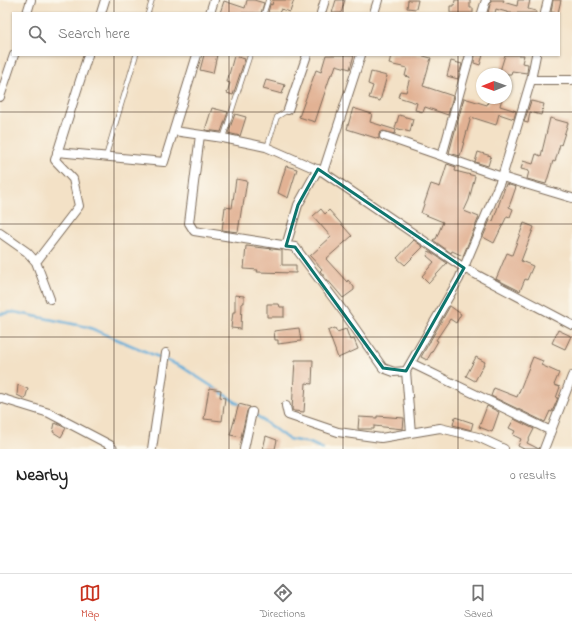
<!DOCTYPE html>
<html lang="en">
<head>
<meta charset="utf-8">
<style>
  :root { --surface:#fff; --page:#f6f6f6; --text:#222; --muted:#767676; --line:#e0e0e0; --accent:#c8321e }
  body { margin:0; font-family:"Indie Flower",sans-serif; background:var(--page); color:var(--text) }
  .compass { position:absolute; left:476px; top:68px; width:36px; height:36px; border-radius:50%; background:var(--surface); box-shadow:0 1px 3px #0004; rotate:269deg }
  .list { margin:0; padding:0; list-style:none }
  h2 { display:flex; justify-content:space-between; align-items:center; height:52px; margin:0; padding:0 16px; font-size:17px }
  h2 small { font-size:13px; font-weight:400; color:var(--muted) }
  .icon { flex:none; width:22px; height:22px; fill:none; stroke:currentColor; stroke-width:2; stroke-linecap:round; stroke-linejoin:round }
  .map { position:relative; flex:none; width:572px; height:449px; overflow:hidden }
  .search { position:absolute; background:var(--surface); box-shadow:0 1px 3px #0004; left:12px; right:12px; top:12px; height:44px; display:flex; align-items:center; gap:10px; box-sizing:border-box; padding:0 14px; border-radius:0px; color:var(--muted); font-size:15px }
  .sheet { height:124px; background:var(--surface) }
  nav { display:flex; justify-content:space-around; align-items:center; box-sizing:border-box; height:56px; border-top:1px solid var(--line); background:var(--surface); font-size:11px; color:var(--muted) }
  nav a { display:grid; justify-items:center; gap:2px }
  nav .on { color:var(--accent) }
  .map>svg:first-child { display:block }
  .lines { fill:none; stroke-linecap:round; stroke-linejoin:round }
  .stream { stroke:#60abd8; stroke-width:2.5 }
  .building { fill:#e2b294 }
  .lane-casing { stroke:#7b6a59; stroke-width:5.5 }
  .street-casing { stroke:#7b6a59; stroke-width:10 }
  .lane { stroke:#fff; stroke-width:4 }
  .street { stroke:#fff; stroke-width:8 }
  .marked { fill:none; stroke:#0f766e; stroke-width:3; stroke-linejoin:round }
  .grid { fill:none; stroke:#3b2a1e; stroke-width:1; stroke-opacity:0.55 }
</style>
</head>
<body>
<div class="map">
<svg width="572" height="449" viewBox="0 0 572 449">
  <rect width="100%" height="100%" fill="#fbf7ec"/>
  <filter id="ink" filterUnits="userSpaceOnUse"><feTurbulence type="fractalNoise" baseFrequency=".025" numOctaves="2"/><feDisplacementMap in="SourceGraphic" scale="8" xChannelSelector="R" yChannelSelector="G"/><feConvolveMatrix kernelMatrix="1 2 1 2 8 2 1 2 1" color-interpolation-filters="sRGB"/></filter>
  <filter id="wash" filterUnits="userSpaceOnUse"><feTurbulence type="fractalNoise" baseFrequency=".012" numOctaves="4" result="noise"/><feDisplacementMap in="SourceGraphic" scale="16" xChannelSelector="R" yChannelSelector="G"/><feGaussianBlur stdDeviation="0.9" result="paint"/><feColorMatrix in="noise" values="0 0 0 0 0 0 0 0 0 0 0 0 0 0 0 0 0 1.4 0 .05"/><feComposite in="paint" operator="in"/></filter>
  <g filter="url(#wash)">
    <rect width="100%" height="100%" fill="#f3e1c6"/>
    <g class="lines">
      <!-- stream -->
      <path class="stream" d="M0,314L14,312L88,327L182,367L242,406
        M253,413L288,439L310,443L323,449"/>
    </g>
    <g id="blocks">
      <!-- building -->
      <path class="building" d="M247,0H254L264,3L261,13H220L224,1L245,8Z
        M273,0H294L290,12L281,9L279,13H268L270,4L272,5Z
        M336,0H345L341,13H332Z
        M408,0H418L416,9L407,8Z
        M455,0H470V8H473V13H450V6H454Z
        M491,0H504L503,2L517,6L518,0H530L528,9L536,11V13H510L496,9L495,13H488Z
        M553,0H561L558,13L551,12Z
        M204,55H217L213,73L200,70Z
        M326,55H354L350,69L336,65L333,74H331L315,122L299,117L316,70L321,72Z
        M391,55H420L431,58L423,86L453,96L448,115L425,107L423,112L415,110L417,103L398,97L400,91L406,92L410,77L405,76L407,68L389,64Z
        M475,55H483L480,65L474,63Z
        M505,55H524L522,63L528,64L527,73L512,71L511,74H499Z
        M234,56L245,59L233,95L227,93L230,83L227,82Z
        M451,61L462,64L458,79L447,76Z
        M371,72L387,76L380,101L369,98L373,86L368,84Z
        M266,80L285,85L282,94L263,89Z
        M464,98L487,105L488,102H490L491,98H502L500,106L516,111L514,119L499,114L496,125L471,117L460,156L449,153Z
        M531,101L544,104L541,115L530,112L528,123L524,122Z
        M212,108L228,112L221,132L205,130Z
        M353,108L372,114L370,122L396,130L395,134L383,131L379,134V139L347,129Z
        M235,114L246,117L240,136L228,133Z
        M399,115L413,119L410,132L395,128Z
        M550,118L568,123L561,145L560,144L555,162L553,161L546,184L527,179L529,171L521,169L523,161L533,164L536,154L541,156Z
        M478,152L491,156L488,166L475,162Z
        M447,164L456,167L455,171L475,176L469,200L464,211L479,217L463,256L452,251L451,253L433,240L434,239H436L443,222L421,213L431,184L440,187Z
        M286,166L297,169L288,198L278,193Z
        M236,179L247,181L243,206H242L238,232L222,230L225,207L232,208Z
        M506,184L516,187L509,207L513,209L510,217L507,216L494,243L483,237L490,220L493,221Z
        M321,209L325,214L329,210L352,236L326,259L347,282L348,280L354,287V290L343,298L320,271L322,269L310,256L331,237L313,216Z
        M524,223L534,227L521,261L533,266L527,280L525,279L520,291L496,279L507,253L512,255Z
        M414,240L423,247L405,265L397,258Z
        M246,246L282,250V265H296V273L257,272L258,270L244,269Z
        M429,251L447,263L429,283L422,276L434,262L427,256Z
        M235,295L244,296V303H242L241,329L231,328L233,312H235Z
        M267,304H279L280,307H284V317H267Z
        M450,306L461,314L456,323L450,319L436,340L438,341L427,360L421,357Z
        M299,328L301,341L278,344V340H275L274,331Z
        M335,328L337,332L346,329L350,340L354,339L358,349L338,358L328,331Z
        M558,330L571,336L565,349L552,343Z
        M476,357L485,362L475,381L466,376Z
        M533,357L543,361L541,365L559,373L554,385L560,387L556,398H558L552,412L550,411L545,422L491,396L494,388L517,397Z
        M295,360H313L312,384L306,383L304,412L294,411L292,410Z
        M18,385L28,389L25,399L17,395Z
        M209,388L221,390L220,397L225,398L222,421L204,419Z
        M239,404L250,407L247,411L241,437L230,435Z
        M487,406L499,412L492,432L479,427Z
        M377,416L404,418L403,429L374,426V429H358L359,417L377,418Z
        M455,417L473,423L471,430L453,425Z
        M514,419L534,429L527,443L539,449H524L518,446L521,439L513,435L515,431L509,428Z
        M55,423L66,428L61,437L53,432Z
        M266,436L277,440L275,449H263Z"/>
    </g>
  </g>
  <g filter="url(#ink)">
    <use href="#blocks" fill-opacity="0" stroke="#7b6a59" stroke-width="1"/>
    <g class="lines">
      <defs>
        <path id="lane" d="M148,13L152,0
          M264,13L268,0
          M223,138L250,55
          M267,147L277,117L288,110
          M106,156L136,55"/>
        <path id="street" d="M27,13L31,0
          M101,13L105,0
          M210,13L214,0
          M321,13L325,0
          M374,13L378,0
          M482,13L486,0
          M545,13L548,0
          M361,55L323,172L464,268L572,325
          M531,80H572
          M0,97L14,55
          M288,110L307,55
          M174,131L223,138L266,147L323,172
          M200,135L189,223L194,231L295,247L343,311L383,368L394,372L406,371
          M384,136L502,177L572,198
          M57,152L164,162L197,55
          M442,156L470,55
          M0,233L27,252L36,262L50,299
          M286,246L298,205L318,169
          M36,262L79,206L73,179L55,160L88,55
          M411,363L551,431
          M0,398L49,413L110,445L113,449
          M286,406L288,415L338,432L381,438L440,428L478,437L504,449
          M411,433L406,371L459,279L502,177L531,80L536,55
          M152,449L166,353
          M244,449L252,412
          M544,449L572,376"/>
      </defs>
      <!-- lane casing -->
      <use href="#lane" class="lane-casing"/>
      <!-- street casing -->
      <use href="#street" class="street-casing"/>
      <!-- lane -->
      <use href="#lane" class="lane"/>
      <!-- street -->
      <use href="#street" class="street"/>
    </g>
  </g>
  <!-- marked area -->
  <path class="marked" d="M318,169L464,268L406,371L383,368L295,247L286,246L298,205Z"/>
  <!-- grid -->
  <path class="grid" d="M114,0V13M229,0V13M343,0V13M458,0V13M114,55V449M229,55V449M343,55V449M458,55V449M0,112H572M0,224H572M0,337H572"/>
</svg>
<svg class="compass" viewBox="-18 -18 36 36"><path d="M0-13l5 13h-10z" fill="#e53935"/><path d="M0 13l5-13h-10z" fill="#767676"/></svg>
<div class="search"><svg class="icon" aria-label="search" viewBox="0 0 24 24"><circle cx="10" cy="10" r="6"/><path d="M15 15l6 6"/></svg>Search here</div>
</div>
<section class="sheet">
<h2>Nearby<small>0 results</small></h2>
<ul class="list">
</ul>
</section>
<nav>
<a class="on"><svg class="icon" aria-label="map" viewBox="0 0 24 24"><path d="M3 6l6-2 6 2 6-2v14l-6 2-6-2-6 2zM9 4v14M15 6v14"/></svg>Map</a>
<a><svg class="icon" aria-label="directions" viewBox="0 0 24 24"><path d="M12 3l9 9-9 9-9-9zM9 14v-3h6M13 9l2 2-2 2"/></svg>Directions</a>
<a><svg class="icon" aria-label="saved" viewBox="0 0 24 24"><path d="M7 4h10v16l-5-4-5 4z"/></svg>Saved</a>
</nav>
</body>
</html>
